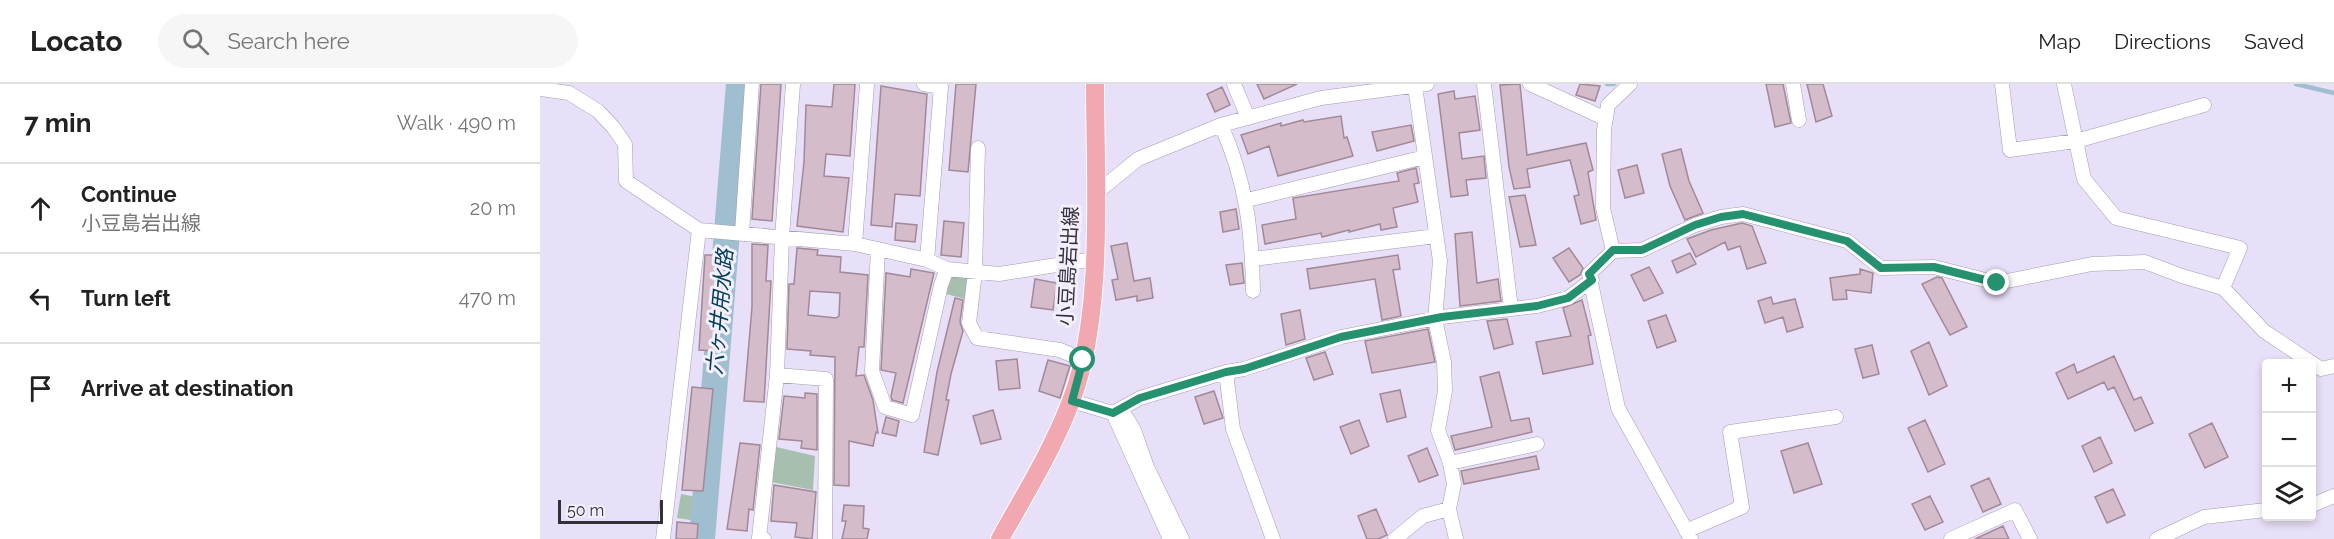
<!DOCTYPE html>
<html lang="en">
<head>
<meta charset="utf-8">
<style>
  :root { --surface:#fff; --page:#f6f6f6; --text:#222; --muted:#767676; --line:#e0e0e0 }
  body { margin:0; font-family:Raleway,"Noto Sans JP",sans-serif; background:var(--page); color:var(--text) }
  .controls { position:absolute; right:18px; bottom:18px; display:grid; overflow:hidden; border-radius:6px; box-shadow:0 3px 9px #0003 }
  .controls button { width:54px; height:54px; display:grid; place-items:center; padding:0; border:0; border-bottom:2px solid var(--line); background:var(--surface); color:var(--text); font:30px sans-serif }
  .scale { position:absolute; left:18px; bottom:15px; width:105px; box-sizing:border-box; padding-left:6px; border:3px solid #333039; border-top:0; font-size:16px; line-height:21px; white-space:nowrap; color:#333039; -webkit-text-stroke:4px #f4eefd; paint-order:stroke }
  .stop { position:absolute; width:18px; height:18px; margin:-14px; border:4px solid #269171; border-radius:50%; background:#fff }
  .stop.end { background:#269171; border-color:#fff; box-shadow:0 2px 6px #0008 }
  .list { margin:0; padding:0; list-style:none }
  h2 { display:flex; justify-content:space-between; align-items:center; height:78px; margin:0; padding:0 24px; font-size:26px }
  h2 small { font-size:20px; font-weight:400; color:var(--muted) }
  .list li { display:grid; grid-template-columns:39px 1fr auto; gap:18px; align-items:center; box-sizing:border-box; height:90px; padding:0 24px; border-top:2px solid var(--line) }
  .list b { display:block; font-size:22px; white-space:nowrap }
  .list p { margin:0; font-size:20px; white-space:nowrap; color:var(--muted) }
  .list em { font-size:20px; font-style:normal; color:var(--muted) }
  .icon { flex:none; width:33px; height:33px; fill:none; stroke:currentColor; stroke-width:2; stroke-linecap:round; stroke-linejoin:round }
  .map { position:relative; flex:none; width:1794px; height:455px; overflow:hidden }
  header { display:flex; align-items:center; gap:36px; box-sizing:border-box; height:84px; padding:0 30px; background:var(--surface); border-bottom:2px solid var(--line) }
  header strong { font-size:28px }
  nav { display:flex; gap:33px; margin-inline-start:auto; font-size:21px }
  .search { width:420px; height:54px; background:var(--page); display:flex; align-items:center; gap:15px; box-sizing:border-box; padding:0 21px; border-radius:33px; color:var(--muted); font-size:22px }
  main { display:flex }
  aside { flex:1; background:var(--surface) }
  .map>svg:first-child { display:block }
  .green { fill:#a7bfaf }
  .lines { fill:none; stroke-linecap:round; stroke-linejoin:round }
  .stream { stroke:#9fbed0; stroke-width:4.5 }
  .river { stroke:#9fbed0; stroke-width:26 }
  .building { fill:#d4bcca; stroke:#a18997; stroke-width:1.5; fill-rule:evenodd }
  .minor-casing { stroke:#a59db3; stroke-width:15 }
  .major-casing { stroke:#fff; stroke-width:20 }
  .minor { stroke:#fff; stroke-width:14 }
  .major { stroke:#f2a8b0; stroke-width:18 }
  .route { stroke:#269171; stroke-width:8 }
  .labels { text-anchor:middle; stroke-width:6; stroke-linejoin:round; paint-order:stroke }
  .street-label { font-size:20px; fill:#333039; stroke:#f4eefd }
  .water-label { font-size:21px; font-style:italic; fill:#014059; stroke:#f4eefd }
</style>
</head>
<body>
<header>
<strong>Locato</strong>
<div class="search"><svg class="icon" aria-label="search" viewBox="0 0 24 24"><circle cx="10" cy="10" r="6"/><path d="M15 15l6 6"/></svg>Search here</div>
<nav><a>Map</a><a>Directions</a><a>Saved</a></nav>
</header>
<main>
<aside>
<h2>7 min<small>Walk · 490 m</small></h2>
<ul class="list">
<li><svg class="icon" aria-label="ahead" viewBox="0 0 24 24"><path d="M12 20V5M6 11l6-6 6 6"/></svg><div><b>Continue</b><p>小豆島岩出線</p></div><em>20 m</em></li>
<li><svg class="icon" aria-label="left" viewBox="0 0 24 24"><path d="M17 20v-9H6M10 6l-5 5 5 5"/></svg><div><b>Turn left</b></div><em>470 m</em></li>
<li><svg class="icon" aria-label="arrive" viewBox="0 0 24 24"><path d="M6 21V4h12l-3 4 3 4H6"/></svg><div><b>Arrive at destination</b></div></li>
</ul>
</aside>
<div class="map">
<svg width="1794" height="455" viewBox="0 0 1794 455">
  <rect width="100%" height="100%" fill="#e8dff8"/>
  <!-- green -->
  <path class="green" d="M409,191L431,193L428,216L403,209Z
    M236,363L275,372L273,406L231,398Z
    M141,410L161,414L157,437L137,434Z"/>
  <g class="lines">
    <!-- stream -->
    <path class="stream" d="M1067,0H1074
      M1756,0L1794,9"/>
    <!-- river -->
    <path class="river" d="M162,455L199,0"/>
  </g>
  <!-- building -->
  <path class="building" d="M221,0H241L232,137L212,135Z
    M294,0H315L310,72L286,70L284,92L309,94L303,148L257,142L264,78L266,21L292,23Z
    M416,0H436L428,88L409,86Z
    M717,0H757L724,15Z
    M980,0L987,71L1046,59L1053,86L1048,88L1056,136L1041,140L1034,112L1039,111L1030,76L987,85L990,103L974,105L969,83L960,1Z
    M1040,0L1060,2L1055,17L1036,11Z
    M1226,0H1243L1251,39L1235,43Z
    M1267,0H1283L1292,32L1276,38Z
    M341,2L387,10L380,112L355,110L352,143L331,141Z
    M682,3L690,21L675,28L667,10Z
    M914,7L915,15L935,12L940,46L919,49L922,75L944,72L946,94L926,96L928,111L911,113L898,10Z
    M801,32L804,54L807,53L813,72L738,92L729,62L708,70L701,51L741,39V42L763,36L764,38Z
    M871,41L874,57L837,67L832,48Z
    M1141,65L1149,97L1163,129L1145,136L1130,102L1122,70Z
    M1097,81L1104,109L1085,114L1078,86Z
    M876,84L879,99L874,100L878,118L853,124L857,143L841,146L840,140L809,148V146L782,153L781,149L725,160L722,141L756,135L753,114L859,97L857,89Z
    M985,111L996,161L980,163L969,113Z
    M696,125L699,145L683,148L680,128Z
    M404,137L424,139L421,173L401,171Z
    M356,139L377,141L375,158L355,156Z
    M1202,139L1212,142L1226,179L1207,185L1200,162L1188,166L1185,158L1156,173L1147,155L1171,146Z
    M932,148L937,199L958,195L961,217L920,222L915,150Z
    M587,159L594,197L610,194L613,214L597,217V212L576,216L572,196L578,195L571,162Z
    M212,160L228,161L226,197H231L224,318L204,317L212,223Z
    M257,164L278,166L277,171L301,173L300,188L328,191L324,263H319L316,292L324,291L333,316L338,349L336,348L333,362L309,357V402L294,401L295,273L270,271L271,267L247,265L249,200H254ZM270,207L300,209L299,232L296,234L268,231Z
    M1029,164L1043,184L1040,191L1029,198L1013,174Z
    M1150,169L1156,180L1137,189L1132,177Z
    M165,171H181L175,267L159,266Z
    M858,171L860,185L853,186L861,232L842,236L835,195L770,205L767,185Z
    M702,179L704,199L690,201L686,181Z
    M1109,183L1123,209L1104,217L1091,191Z
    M371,185L394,189L363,319L352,316L351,312L356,289L341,286L346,189L370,193Z
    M1320,185L1333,189L1331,209L1306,206L1307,215L1293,216L1290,194L1320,190Z
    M1397,193L1402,194L1427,243L1410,251L1382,200Z
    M495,195L517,199L513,226L491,223Z
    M1231,213L1233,220L1255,215L1263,243L1247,248L1243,233L1225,239L1218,217Z
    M415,214L423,216L420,238L423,247L411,290L406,316H409L398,371L384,368L397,288Z
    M1042,216L1051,251L1048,252L1053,280L1003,290L996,258L1031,252L1023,224Z
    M760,226L765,255L746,261L741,230Z
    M1126,231L1136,257L1117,264L1108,237Z
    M967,235L973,260L954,265L947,237Z
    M888,245L895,278L832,289L825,257Z
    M1389,258L1407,302L1389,311L1371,267Z
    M1332,261L1339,290L1323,294L1315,265Z
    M785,268L793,290L774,296L766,274Z
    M1574,272L1594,316L1601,313L1613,339L1595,347L1574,303L1568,306L1564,298L1528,315L1516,289L1534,280L1537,289Z
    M477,275L480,304L459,306L456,277Z
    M508,276L530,282L520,314L499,307Z
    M959,288L971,337L989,334L992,348L915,366L911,352L952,343L940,293Z
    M152,303L173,305L163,407L142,406Z
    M860,306L866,333L847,338L840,310Z
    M674,307L683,334L664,340L655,313Z
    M265,309L277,310V366L261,364L262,357L239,355L244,312L265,314Z
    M453,326L461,355L441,360L433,332Z
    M346,333L359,337L356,352L342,349Z
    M819,336L829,362L811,370L800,343Z
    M1385,336L1405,380L1388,388L1368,344Z
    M1672,339L1688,373L1665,384L1649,350Z
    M1560,353L1572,379L1554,388L1542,362Z
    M200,359L220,361L213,426L209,425L207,447L187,445Z
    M1268,359L1282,400L1254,409L1241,367Z
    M887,364L898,391L879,398L868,372Z
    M996,372L999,385L924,400L921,387Z
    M1449,394L1461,420L1443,428L1431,402Z
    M234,401L276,408L272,455L255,453L257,439L231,437Z
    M1573,405L1585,431L1567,439L1555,413Z
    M1390,412L1403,438L1385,446L1372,420Z
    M304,421L324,422L323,444L329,445L327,455H302L306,437H302Z
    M836,425L847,451L838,455H827L818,432Z
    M137,438L158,440L157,455H136Z
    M1463,442L1469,455H1435Z"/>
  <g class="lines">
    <defs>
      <path id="minor" d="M384,0L401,3L387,176
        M694,0L708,34
        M944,0L971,225
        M990,0L1066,35
        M1253,0L1259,36
        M1462,0L1470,66L1536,57L1664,21
        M1524,0L1544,95L1576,134L1700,164L1683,204
        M875,2L900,177L895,235L904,278L905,307L898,346L910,379L914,400L909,425L916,455
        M0,5L29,9L58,27L73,43L85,60L86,97L159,146L315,160L387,176L407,185L459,190L554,175
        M681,41C706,97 712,146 713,207
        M438,64L435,188L429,239L437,254L520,266L543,276
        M555,110L598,75L681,41L781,14L887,0
        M707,116L885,73
        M202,149L212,0
        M315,160L327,0
        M338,165L332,287L345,323L372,331L401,201L407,185
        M1073,167L1063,124L1064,46L1068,21L1090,0
        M713,175L896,152
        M686,288L693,345L733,455
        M237,291L286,295L285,455
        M532,317L586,333L594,346L607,383L642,455
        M573,329L600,314L686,288L704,285L801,253L902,233L997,222L1028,214L1052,196
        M573,329L630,455
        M910,379L997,360
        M1772,421L1794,412
        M1146,447L1202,423L1190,348L1296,333
        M123,455L159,146
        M224,455L219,454L237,291L242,154L253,0
        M855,455L883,432L909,425
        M1151,455L1078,324L1049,190L1073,167L1102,166L1155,141L1181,133L1203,130L1307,157L1341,184L1394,183L1457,199L1552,180L1605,178L1642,192L1683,204L1724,247L1781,285L1794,282
        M1411,455L1475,426L1490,455
        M1617,455L1664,433L1726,426"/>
      <path id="major" d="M460,455C485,410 513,365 531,317C565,230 555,94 555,0"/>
    </defs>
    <!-- minor casing -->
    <use href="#minor" class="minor-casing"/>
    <!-- major casing -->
    <use href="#major" class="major-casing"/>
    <!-- minor -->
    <use href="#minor" class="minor"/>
    <!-- major -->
    <use href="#major" class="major"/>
  </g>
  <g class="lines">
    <!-- route -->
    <path class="route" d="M543,276L532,317L573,329L600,314L686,288L704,285L801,253L902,233L997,222L1028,214L1052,196L1049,190L1073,166H1102L1155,141L1181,133L1203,130L1307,157L1341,184L1394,183L1457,199"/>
  </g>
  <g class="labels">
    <!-- street labels -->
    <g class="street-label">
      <text transform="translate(528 182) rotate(-87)" y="7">小豆島岩出線</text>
    </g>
    <!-- water labels -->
    <g class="water-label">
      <text transform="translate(180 228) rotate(-85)" y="7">六ヶ井用水路</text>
    </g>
  </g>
</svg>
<div class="controls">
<button>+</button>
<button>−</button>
<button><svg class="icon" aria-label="layers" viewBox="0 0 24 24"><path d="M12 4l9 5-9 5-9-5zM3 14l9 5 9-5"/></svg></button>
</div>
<div class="scale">50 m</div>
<div class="stop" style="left:543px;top:276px"></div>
<div class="stop end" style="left:1457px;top:199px"></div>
</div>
</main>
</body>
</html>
